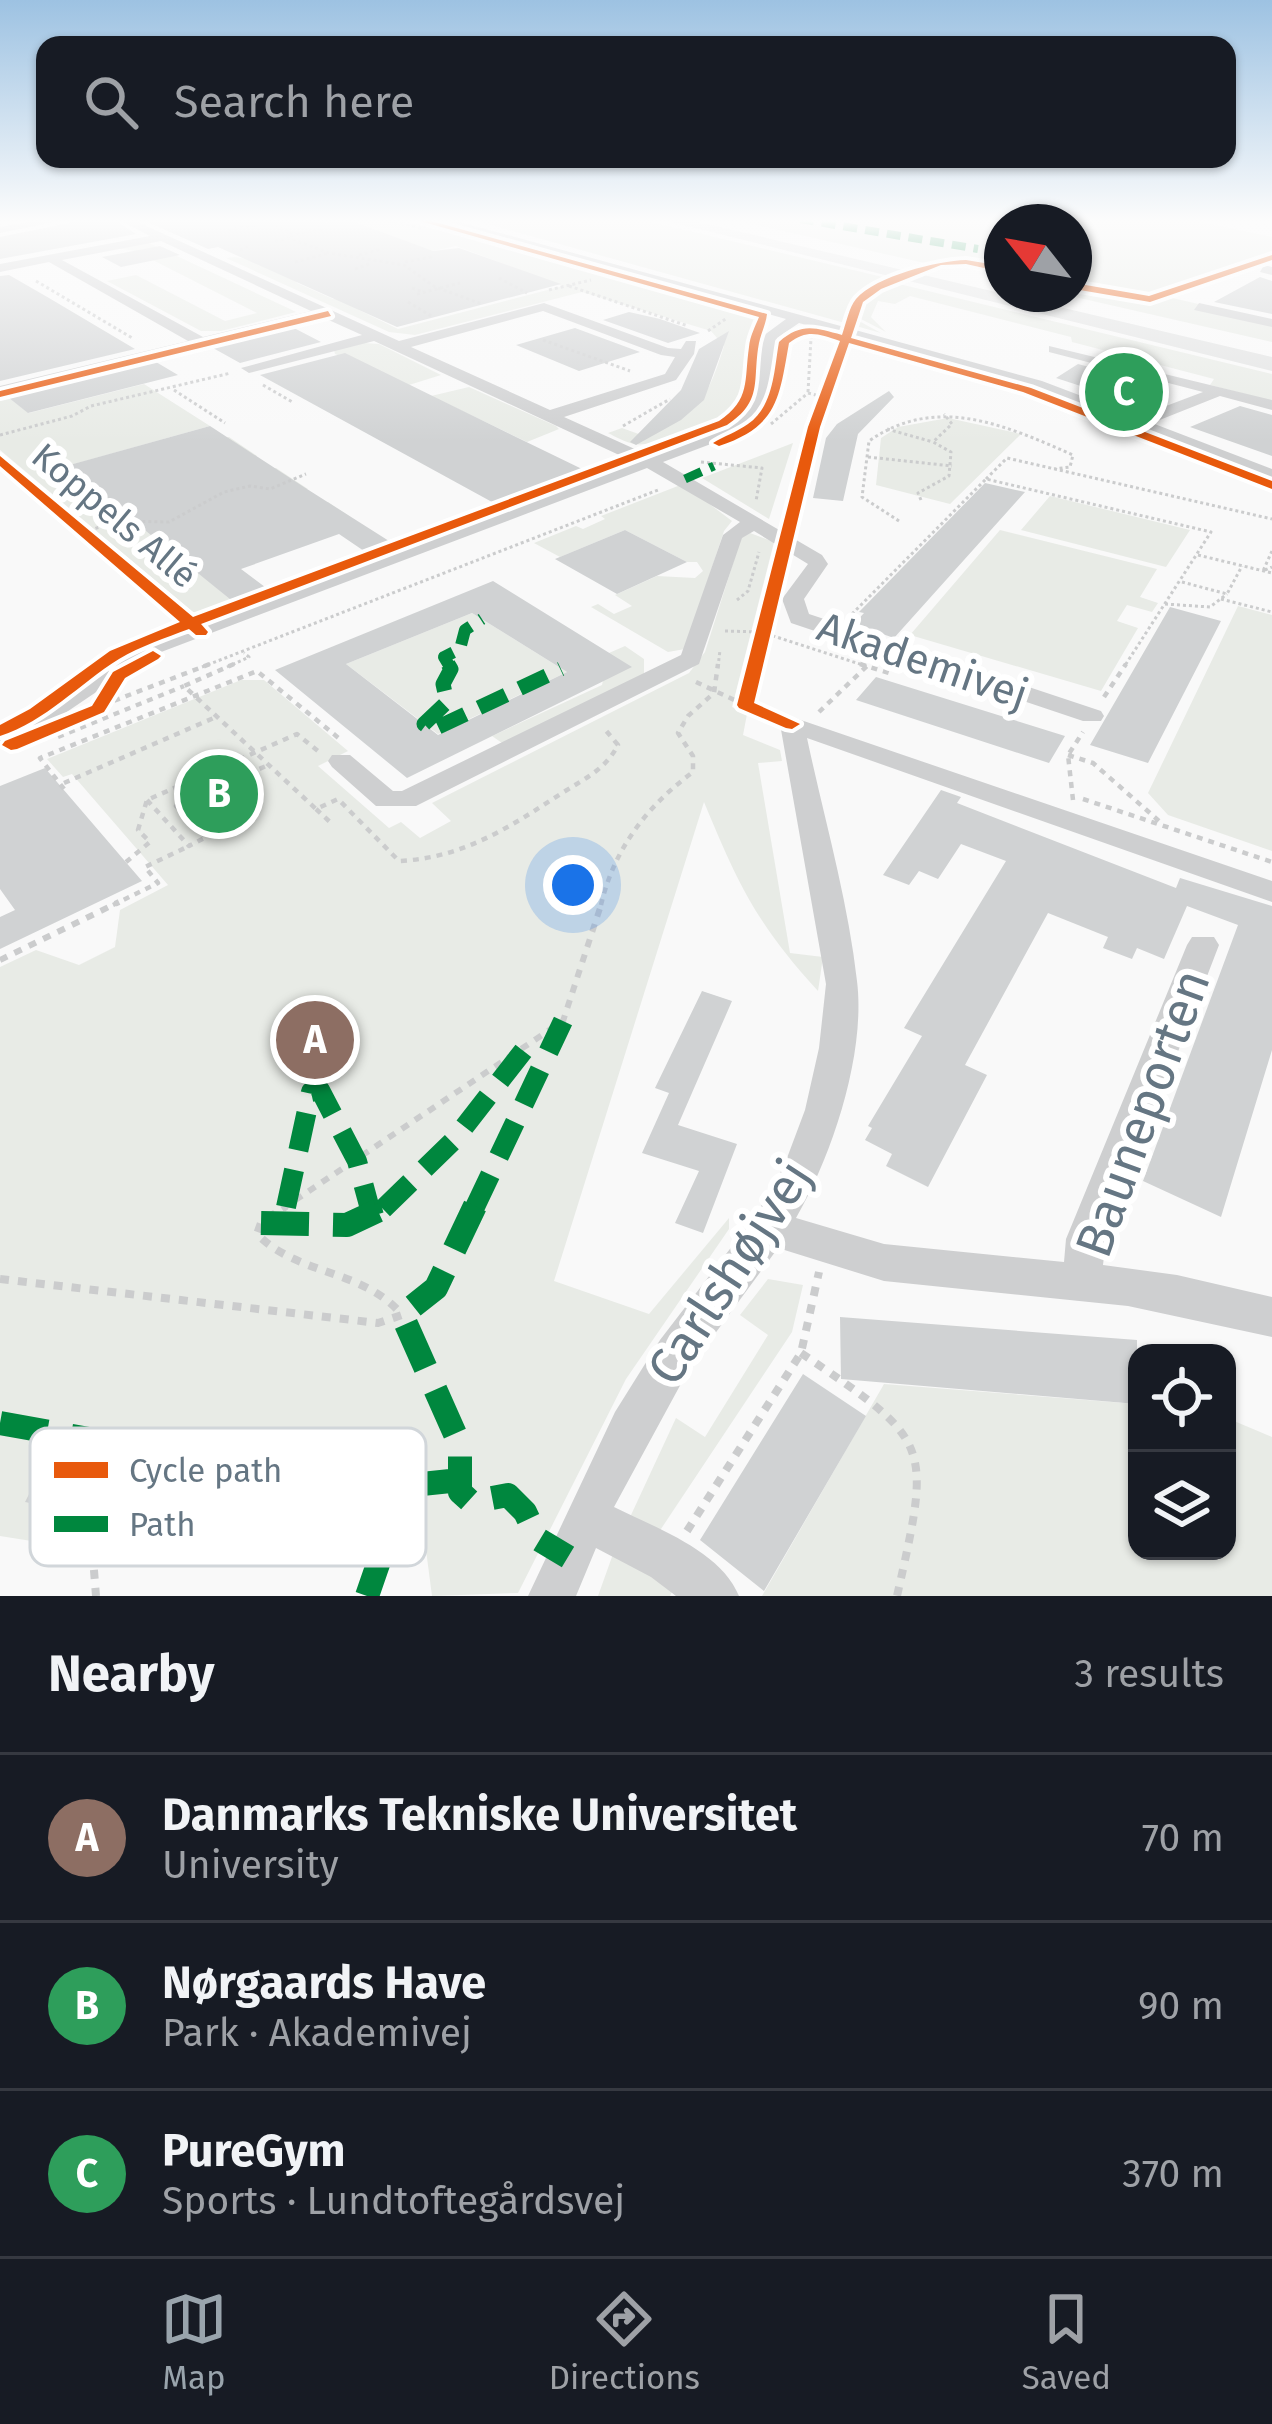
<!DOCTYPE html>
<html lang="en">
<head>
<meta charset="utf-8">
<style>
  :root { --surface:#171b24; --page:#20242c; --text:#f1f3f6; --muted:#9ea1a6; --line:#363941; --accent:#99a4ac }
  body { margin:0; font-family:"Fira Sans",sans-serif; background:var(--page); color:var(--text) }
  .controls { position:absolute; right:36px; bottom:36px; display:grid; overflow:hidden; border-radius:24px; box-shadow:0 3px 9px #0004 }
  .controls button { width:108px; height:108px; display:grid; place-items:center; padding:0; border:0; border-bottom:3px solid var(--line); background:var(--surface); color:var(--text); font:60px sans-serif }
  .compass { position:absolute; left:984px; top:204px; width:108px; height:108px; border-radius:50%; background:var(--surface); box-shadow:0 3px 9px #0004; rotate:301deg }
  .you { position:absolute; left:573px; top:885px; width:42px; height:42px; margin:-30px; border:9px solid #fff; border-radius:50%; background:#1a73e8; box-shadow:0 0 0 18px #1a73e833 }
  .badge { display:grid; place-items:center; width:78px; height:78px; border-radius:50%; background:var(--accent); color:#fff; font-size:39px; font-weight:700 }
  .pin { position:absolute; translate:-50% -50%; border:6px solid #fff; box-shadow:0 3px 12px #0006 }
  .list { margin:0; padding:0; list-style:none }
  h2 { display:flex; justify-content:space-between; align-items:center; height:156px; margin:0; padding:0 48px; font-size:51px }
  h2 small { font-size:39px; font-weight:400; color:var(--muted) }
  .list li { display:grid; grid-template-columns:78px 1fr auto; gap:36px; align-items:center; box-sizing:border-box; height:168px; padding:0 48px; border-top:3px solid var(--line) }
  .list b { display:block; font-size:45px; white-space:nowrap }
  .list p { margin:0; font-size:39px; white-space:nowrap; color:var(--muted) }
  .list em { font-size:39px; font-style:normal; color:var(--muted) }
  .icon { flex:none; width:66px; height:66px; fill:none; stroke:currentColor; stroke-width:2; stroke-linecap:round; stroke-linejoin:round }
  .map { position:relative; flex:none; width:1272px; height:1596px; overflow:hidden }
  .search { position:absolute; background:var(--surface); box-shadow:0 3px 9px #0004; left:36px; right:36px; top:36px; height:132px; display:flex; align-items:center; gap:30px; box-sizing:border-box; padding:0 42px; border-radius:24px; color:var(--muted); font-size:45px }
  .sheet { height:660px; background:var(--surface) }
  nav { display:flex; justify-content:space-around; align-items:center; box-sizing:border-box; height:168px; border-top:3px solid var(--line); background:var(--surface); font-size:33px; color:var(--muted) }
  nav a { display:grid; justify-items:center; gap:6px }
  nav .on { color:var(--accent) }
  .map>svg:first-child { display:block }
  .green { fill:#e8ebe6 }
  .building { fill:#d0d2d3; fill-rule:evenodd }
  .lines { fill:none; stroke-linecap:round; stroke-linejoin:round }
  .path-far3 { stroke:#cbcccd; stroke-width:3; stroke-dasharray:3 3; stroke-linecap:butt }
  .path-far2 { stroke:#cbcccd; stroke-width:4.5; stroke-dasharray:6 6; stroke-linecap:butt }
  .path-far1 { stroke:#cbcccd; stroke-width:6; stroke-dasharray:8 8; stroke-linecap:butt }
  .path { stroke:#cbcccd; stroke-width:8; stroke-dasharray:9 9; stroke-linecap:butt }
  .minor { fill:#cecfd0; fill-rule:evenodd }
  .highway { fill:#e1e2e2; fill-rule:evenodd }
  .quiet-far5 { stroke:#00873e; stroke-width:8; stroke-dasharray:14 8; stroke-linecap:butt }
  .quiet-far4 { stroke:#00873e; stroke-width:9; stroke-dasharray:18 9; stroke-linecap:butt }
  .quiet-far3 { stroke:#00873e; stroke-width:12; stroke-dasharray:22 12; stroke-linecap:butt }
  .quiet-far2 { stroke:#00873e; stroke-width:15; stroke-dasharray:30 15; stroke-linecap:butt }
  .quiet-far1 { stroke:#00873e; stroke-width:20; stroke-dasharray:38 20; stroke-linecap:butt }
  .quiet { stroke:#00873e; stroke-width:24; stroke-dasharray:48 24; stroke-linecap:butt }
  .cycleway-casing { stroke:#fff; stroke-width:8 }
  .cycleway { fill:#e8590c; fill-rule:evenodd }
  .labels { text-anchor:middle; stroke-width:12; stroke-linejoin:round; paint-order:stroke }
  .far-street-label { font-size:36px; fill:#657683; stroke:#fff }
  .street-label { font-size:42px; fill:#657683; stroke:#fff }
  .near-street-label { font-size:51px; fill:#657683; stroke:#fff }
  .key { fill:#fff; stroke:#d1d6da; stroke-width:3 }
  .key-label { font-size:33px; fill:#657683 }
</style>
</head>
<body>
<div class="map">
<svg width="1272" height="1596" viewBox="0 0 1272 1596">
  <rect width="100%" height="100%" fill="#f9f9f9"/>
  <!-- green -->
  <path class="green" d="M313,219H408L760,317C743,347 754,368 743,398C735,420 656,448 634,444C625,442 616,437 608,433L622,428L647,437C699,411 707,401 724,346L711,331L582,292L415,335L389,332L226,258C250,253 261,273 295,266L297,283L333,299L358,293L359,310L398,329L563,286L456,246L433,251Z
    M469,219H639L891,279L859,296L846,322L859,321L881,333Z
    M730,219H1187L1272,237V253L1141,297L1074,283V222H1002V266L961,257L994,266L965,261L929,264Z
    M149,243L290,309L296,312L221,331H201L107,281L136,275L225,321L257,313L135,251L116,248Z
    M895,283L1272,374V401L1210,385L1214,379L1072,342L1071,337L910,296L895,304L878,301L871,317L886,332L859,318L870,296Z
    M1074,288L1135,301L1168,297L1272,321V342L1062,294H1074Z
    M364,343L379,344L441,375L409,385L335,354L334,350Z
    M65,380L9,398L29,413L144,384L210,426L67,466L82,479L229,437L257,456L108,502L125,516L276,468L308,489L157,537L175,554L328,502L349,516L194,569L231,600L194,613L0,450V397Z
    M469,387L556,426L559,429L527,442L431,396Z
    M948,418L1021,434L950,504L876,485L881,438L898,427Z
    M793,443L769,519L702,478Z
    M683,484L732,521L724,531L685,649L668,652L591,607L598,604L614,614L632,606L615,595L657,576L695,578L703,571L697,562H687L625,530L560,557L534,543L576,526L583,529L605,519L601,516Z
    M1050,496L1190,530L1166,567L1021,530Z
    M1000,530L1157,569L1140,597L1158,603L1152,612L1127,605L1117,621L1138,628L1101,691L910,635Z
    M750,533L774,542L732,707L747,714L743,735L780,750L782,761L758,763L790,953L823,957L818,991C756,923 738,884 704,802L554,1281L649,1314L729,1218V1229L626,1379L518,1593L432,1596L426,1550L308,1535L222,1539L224,1531L237,1533L251,1496L182,1482L174,1501L135,1493L122,1518L162,1528L157,1542L88,1550L0,1536V967L36,950L79,965L115,947L120,910L168,885L72,774L63,777L47,759L241,680H264L348,751L318,766L389,828L401,822L420,838L451,821L432,803L689,673L705,652L741,538Z
    M1238,606L1272,615V851L1168,815L1148,793Z
    M472,613L567,672L438,734L346,664Z
    M625,646L644,659V674L505,745L492,736L602,685L609,653Z
    M768,1279L803,1285L792,1332L655,1538L625,1528L676,1418L705,1437L768,1335L740,1315Z
    M884,1384L1137,1404V1551H1227V1418L1272,1437V1596H762Z
    M613,1554L674,1588L670,1596H598Z"/>
  <!-- building -->
  <path class="building" d="M72,219H113L136,234L0,259V237L69,223Z
    M141,219H313L326,223L347,219L433,251L459,248L561,284L397,327L218,247L208,249Z
    M160,246L180,255L121,267L102,257Z
    M9,275L49,298L135,349L0,381V276Z
    M1260,277L1272,281V314L1214,302Z
    M629,312L660,319L700,333L668,343L603,320Z
    M294,328L321,342L240,363L213,348Z
    M575,328L640,352L579,371L516,345Z
    M729,331L704,400L681,420L636,445L630,442L681,390L699,349Z
    M345,353L514,436L582,469L492,502L260,375Z
    M156,362L178,375L28,413L9,398Z
    M1078,364L1156,385L1130,402L1056,378Z
    M889,391L894,397L858,434L843,501L813,498L826,438L837,424Z
    M1240,406L1272,415V456L1190,427Z
    M210,426L307,489L389,541L364,551L339,534L241,569L265,587L231,600L66,466Z
    M985,483L1025,492L894,638L854,624L864,613L859,612Z
    M625,530L687,562L617,594L555,559Z
    M493,581L632,667L407,778L275,670ZM472,613L567,672L438,735L346,664Z
    M1170,607L1221,621L1148,763L1090,745Z
    M876,677L1065,736L1049,763L856,700Z
    M45,768L142,881L0,949V917L15,910L0,889V786Z
    M941,790L961,797L957,803L1176,888L1180,878L1272,906V1050L1221,1217L1143,1181L1238,925L1187,906L1164,959L1137,948L1132,959L1103,948L1108,937L1048,913L965,1065L987,1075L928,1187L886,1166L892,1154L865,1140L872,1128L868,1126L922,1036L904,1028L1006,861L961,844L938,879L919,871L909,885L883,875Z
    M702,991L732,1001L678,1125L737,1144L703,1233L675,1223L699,1171L642,1153L669,1093L655,1088Z
    M840,1317L1137,1340V1404L841,1379Z
    M803,1374L866,1416L764,1591L700,1540Z
    M44,1465L78,1472L60,1509L25,1502Z"/>
  <g class="lines">
    <!-- path-far3 -->
    <path class="path-far3" d="M258,219L292,233L288,238L329,253L404,265L435,287L482,304
      M383,219L424,229
      M228,230L264,224
      M290,236L322,229L318,227
      M275,241L288,238
      M240,250L248,247
      M359,255L378,250L374,249
      M295,262L329,253
      M405,262L431,257L428,255
      M355,269L372,263
      M499,278L527,293
      M36,281L134,339
      M569,286L688,326
      M412,288L423,292
      M549,290L591,280
      M417,294L460,283
      M1162,295L1171,296
      M408,302L433,317
      M708,331L727,318
      M543,340L630,371
      M263,385L294,403
      M174,390L225,423
      M808,392L811,338
      M808,393L824,397
      M771,424L808,393
      M623,426L670,399
      M887,429L933,442
      M0,435L72,416L91,406L231,373
      M868,457L952,466
      M701,462L762,468L756,501
      M986,479L1007,458L1272,519
      M921,500L918,493L949,476L951,452L933,442L952,424L944,414
      M899,521L862,497L869,441C936,394 1005,425 1073,455L1070,467L1054,469
      M84,532L119,521L169,522L224,492L250,486L270,489L306,474
      M1272,551L1263,571L1272,567
      M1198,555L1272,573
      M1182,582L1227,594L1242,566
      M1221,599L1272,612
      M737,600L748,591L759,552
      M1165,604L1210,607L1227,594
      M852,614L986,479L1211,532L1124,667
      M725,631L761,632L869,667
      M202,667L658,490
      M227,667L249,657L244,653
      M718,667L720,650"/>
    <!-- path-far2 -->
    <path class="path-far2" d="M234,664L184,686L316,809L338,799L399,861C463,858 510,827 562,793C584,779 605,770 618,745L603,727
      M860,664L892,674
      M696,682L745,705
      M1104,697L1126,664
      M103,705L210,664
      M819,712L867,666
      M58,737L184,686
      M1068,755L1093,763L1159,821
      M64,783L216,717
      M64,789L40,758L257,671L341,740
      M1083,799L1272,862
      M147,800L189,846L206,837L176,806L266,766
      M1073,800L1068,755L1083,732
      M316,809L330,822
      M126,862L150,842L138,830L147,800L297,734L318,751
      M113,905L158,883L145,867L189,846
      M601,905C614,849 647,806 693,772V756L678,733L688,716L714,693L718,664"/>
    <!-- path-far1 -->
    <path class="path-far1" d="M0,960L119,902
      M282,1209L563,1021L602,902"/>
    <!-- path -->
    <path class="path" d="M0,1279L378,1323L402,1315C364,1269 298,1276 257,1234L261,1223L286,1206
      M801,1353C932,1442 932,1441 897,1596
      M45,1506L38,1520L91,1532L96,1596
      M687,1531L801,1353L819,1272"/>
    <!-- minor -->
    <path class="minor" d="M45,219H68L0,233V227Z
      M117,219H131L399,341L544,303L668,348L681,349L686,341H696L694,354L676,380L564,417L648,455L736,422C762,400 758,367 763,336L786,319L433,219H449L1042,381L1137,417L1203,392L1049,352V346L1272,400V410L1220,396L1152,423L1272,469V480L1030,387L799,323L777,338C773,372 776,405 748,430L663,462L822,555L828,564L804,599L809,614L1101,711L1104,716L1101,721H1083L791,623L782,599L808,564L754,531L742,538L699,664L416,806H376L332,767L328,761L332,755H350L393,791H402L681,655L723,535L740,522L647,468L148,657L46,726L0,748V730L132,647L632,461L374,341L249,373L241,368L362,335L322,317L0,396V386L188,341L49,262L0,272V264L150,236ZM161,241L311,311L203,337L62,260ZM543,311L661,355L675,357L665,374L550,410L411,347Z
      M1264,265L1272,267V275L1260,272Z
      M1199,303L1272,319V327L1194,310Z
      M792,717L1272,881V902L807,738C824,818 848,900 857,981C866,1054 832,1156 796,1218L884,1244L1064,1262L1066,1239L1187,945L1192,937H1214L1219,945L1106,1239L1103,1265L1177,1275L1272,1297V1337L1128,1306L884,1281L778,1248L689,1369L614,1507C656,1528 721,1551 739,1596H676L651,1577L596,1548L576,1596H528L615,1412L660,1340L756,1215L784,1166L805,1110L819,1048L826,984L780,724Z"/>
    <!-- highway -->
    <path class="highway" d="M659,219H686L1272,357V371Z"/>
    <!-- quiet-far5 -->
    <path class="quiet-far5" d="M800,219L978,249"/>
    <!-- quiet-far4 -->
    <path class="quiet-far4" d="M685,479L714,466"/>
    <!-- quiet-far3 -->
    <path class="quiet-far3" d="M450,667L444,657L460,649L465,630L482,619"/>
    <!-- quiet-far2 -->
    <path class="quiet-far2" d="M448,664L451,669L443,684L447,702L424,724L432,730L561,669"/>
    <!-- quiet-far1 -->
    <path class="quiet-far1" d="M286,1207L311,1092L320,1090L357,1161L370,1209
      M383,1209L454,1140L524,1050
      M474,1209L563,1021"/>
    <!-- quiet -->
    <path class="quiet" d="M369,1206L372,1216
      M475,1206L436,1288L402,1315L460,1445V1492L471,1502L508,1495L525,1512L538,1539L568,1557
      M261,1223L347,1225L388,1206
      M0,1423L311,1479L393,1487
      M367,1596L386,1541L393,1487L460,1480"/>
    <defs>
      <path id="cycleway" d="M413,219H424L767,314C766,324 761,333 759,343C752,380 764,401 727,425L201,624L208,632L206,635H196L189,629C165,638 141,646 119,659C79,684 46,721 0,736V725L30,709L110,651L180,622L0,466V456L193,617L719,421C751,399 744,381 749,347C750,336 755,327 759,317Z
        M1272,255V260L1150,302L1074,289V283L1149,296Z
        M966,260L1002,266V272L966,264L941,265L881,289L863,302L851,338L1031,388L1272,481V489L1023,392L849,343L820,427L754,703L800,724L792,729L786,728L739,708L737,705L808,427L840,341C818,334 808,329 789,343C779,399 778,426 719,446L713,443C724,436 737,432 748,424C774,406 774,370 779,342C802,322 815,328 842,335C846,324 849,307 856,299C876,276 937,261 966,260Z
        M328,311L331,316L0,397V391Z
        M153,651L161,656L158,659L125,678L104,712L17,749L11,750L2,745L5,741L92,706L113,672Z"/>
    </defs>
    <!-- cycleway casing -->
    <use href="#cycleway" class="cycleway-casing"/>
    <!-- cycleway -->
    <use href="#cycleway" class="cycleway"/>
  </g>
  <!-- sky -->
  <linearGradient id="sky" x2="0" y2="1"><stop stop-color="#9dc2e2"/><stop offset="0.5" stop-color="#fcfcfc"/><stop offset="1" stop-color="#fcfcfc" stop-opacity="0"/></linearGradient>
  <rect width="1272" height="442" fill="url(#sky)"/>
  <g class="labels">
    <!-- far-street labels -->
    <g class="far-street-label">
      <text transform="translate(115 515) rotate(40)" y="13">Koppels Allé</text>
    </g>
    <!-- street labels -->
    <g class="street-label">
      <text transform="translate(923 660) rotate(19)" y="15">Akademivej</text>
    </g>
    <!-- near-street labels -->
    <g class="near-street-label">
      <text transform="translate(1142 1113) rotate(-70)" y="18">Bauneporten</text>
      <text transform="translate(729 1272) rotate(-57)" y="18">Carlshøjvej</text>
    </g>
  </g>
  <!-- legend -->
  <rect x="30" y="1428" width="396" height="138" rx="18" class="key"/>
  <rect x="54" y="1462" width="54" height="16" fill="#e8590c"/>
  <rect x="54" y="1516" width="54" height="16" fill="#00873e"/>
  <g class="key-label">
    <text x="129" y="1482">Cycle path</text>
    <text x="129" y="1536">Path</text>
  </g>
</svg>
<div class="controls">
<button><svg class="icon" aria-label="locate" viewBox="0 0 24 24"><circle cx="12" cy="12" r="6"/><path d="M12 2v4M12 18v4M2 12h4M18 12h4"/></svg></button>
<button><svg class="icon" aria-label="layers" viewBox="0 0 24 24"><path d="M12 4l9 5-9 5-9-5zM3 14l9 5 9-5"/></svg></button>
</div>
<svg class="compass" viewBox="-18 -18 36 36"><path d="M0-13l5 13h-10z" fill="#e53935"/><path d="M0 13l5-13h-10z" fill="#9ea1a6"/></svg>
<div class="you"></div>
<div class="pin badge" style="left:315px;top:1040px;background:#8d6e63">A</div>
<div class="pin badge" style="left:219px;top:794px;background:#2e9e5b">B</div>
<div class="pin badge" style="left:1124px;top:392px;background:#2e9e5b">C</div>
<div class="search"><svg class="icon" aria-label="search" viewBox="0 0 24 24"><circle cx="10" cy="10" r="6"/><path d="M15 15l6 6"/></svg>Search here</div>
</div>
<section class="sheet">
<h2>Nearby<small>3 results</small></h2>
<ul class="list">
<li><span class="badge" style="background:#8d6e63">A</span><div><b>Danmarks Tekniske Universitet</b><p>University</p></div><em>70 m</em></li>
<li><span class="badge" style="background:#2e9e5b">B</span><div><b>Nørgaards Have</b><p>Park · Akademivej</p></div><em>90 m</em></li>
<li><span class="badge" style="background:#2e9e5b">C</span><div><b>PureGym</b><p>Sports · Lundtoftegårdsvej</p></div><em>370 m</em></li>
</ul>
</section>
<nav>
<a class="on"><svg class="icon" aria-label="map" viewBox="0 0 24 24"><path d="M3 6l6-2 6 2 6-2v14l-6 2-6-2-6 2zM9 4v14M15 6v14"/></svg>Map</a>
<a><svg class="icon" aria-label="directions" viewBox="0 0 24 24"><path d="M12 3l9 9-9 9-9-9zM9 14v-3h6M13 9l2 2-2 2"/></svg>Directions</a>
<a><svg class="icon" aria-label="saved" viewBox="0 0 24 24"><path d="M7 4h10v16l-5-4-5 4z"/></svg>Saved</a>
</nav>
</body>
</html>
